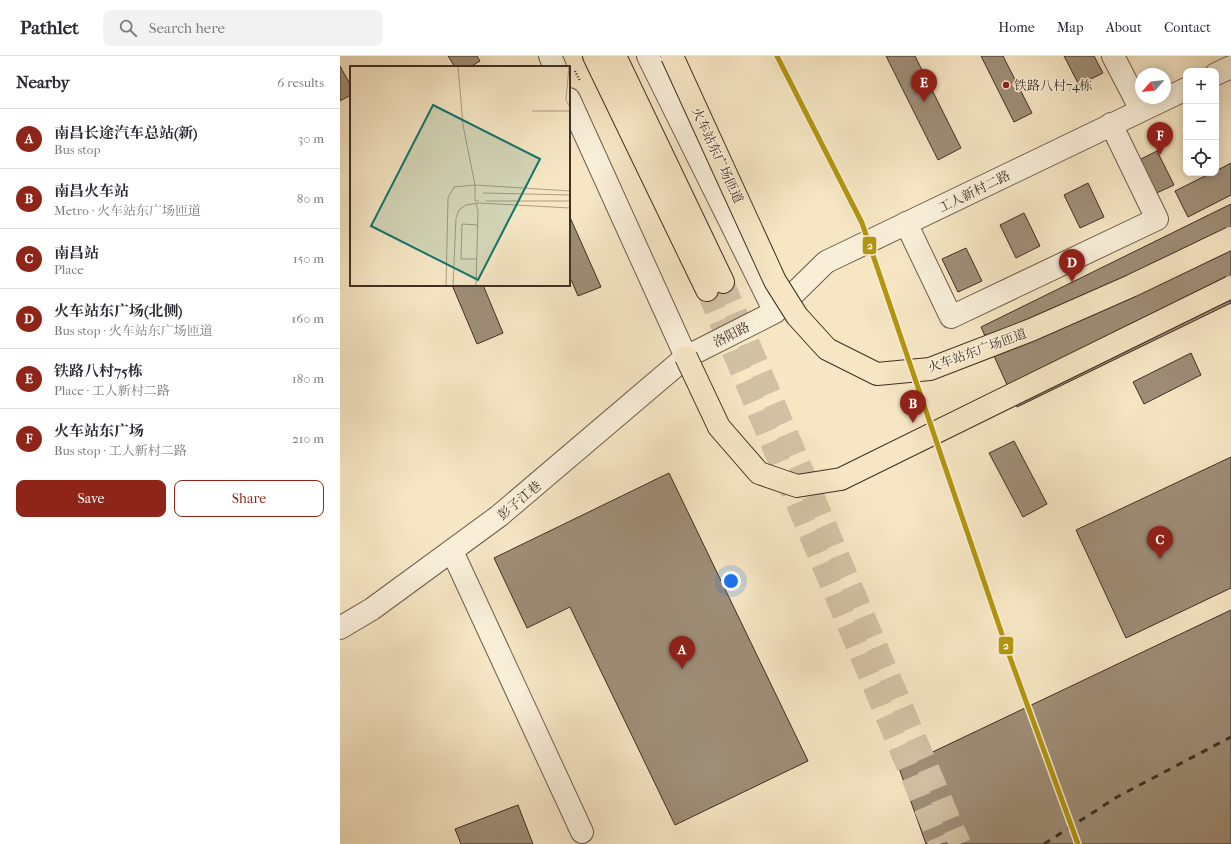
<!DOCTYPE html>
<html lang="en">
<head>
<meta charset="utf-8">
<style>
  :root { --surface:#fff; --page:#f2f2f3; --text:#2b2b33; --muted:#7c7c81; --line:#e1e1e2; --accent:#8f2418 }
  body { margin:0; font-family:"IM FELL French Canon","Noto Serif SC",serif; background:var(--page); color:var(--text) }
  .controls { position:absolute; right:12px; top:12px; display:grid; overflow:hidden; border-radius:8px; box-shadow:0 2px 10px #0003 }
  .controls button { width:36px; height:36px; display:grid; place-items:center; padding:0; border:0; border-bottom:1px solid var(--line); background:var(--surface); color:var(--text); font:20px sans-serif }
  .compass { position:absolute; left:795px; top:12px; width:36px; height:36px; border-radius:50%; background:var(--surface); box-shadow:0 2px 10px #0003; rotate:243deg }
  .you { position:absolute; left:391px; top:525px; width:14px; height:14px; margin:-10px; border:3px solid #fff; border-radius:50%; background:#1a73e8; box-shadow:0 0 0 6px #1a73e833 }
  .badge { display:grid; place-items:center; width:26px; height:26px; border-radius:50%; background:var(--accent); color:#fff; font-size:13px; font-weight:700 }
  .pin { position:absolute; translate:-50% -33px; filter:drop-shadow(0 1px 2px #0008) }
  .pin::after { content:''; position:absolute; top:21px; width:14px; height:12px; background:inherit; clip-path:polygon(0 0,100% 0,50% 100%) }
  .list { margin:0; padding:0; list-style:none }
  h2 { display:flex; justify-content:space-between; align-items:center; height:52px; margin:0; padding:0 16px; font-size:17px }
  h2 small { font-size:13px; font-weight:400; color:var(--muted) }
  .list li { display:grid; grid-template-columns:26px 1fr auto; gap:12px; align-items:center; box-sizing:border-box; height:60px; padding:0 16px; border-top:1px solid var(--line) }
  .list b { display:block; font-size:15px; white-space:nowrap }
  .list p { margin:0; font-size:13px; white-space:nowrap; color:var(--muted) }
  .list em { font-size:13px; font-style:normal; color:var(--muted) }
  .actions { display:flex; gap:8px; padding:12px 16px }
  .actions a { flex:1; padding:9px 0; border:1px solid var(--accent); border-radius:8px; text-align:center; font-size:14px; color:var(--accent) }
  .actions .main { background:var(--accent); color:#fff }
  .icon { flex:none; width:22px; height:22px; fill:none; stroke:currentColor; stroke-width:2; stroke-linecap:round; stroke-linejoin:round }
  .map { position:relative; flex:none; width:891px; height:788px; overflow:hidden }
  header { display:flex; align-items:center; gap:24px; box-sizing:border-box; height:56px; padding:0 20px; background:var(--surface); border-bottom:1px solid var(--line) }
  header strong { font-size:19px }
  nav { display:flex; gap:22px; margin-inline-start:auto; font-size:14px }
  .search { width:280px; height:36px; background:var(--page); display:flex; align-items:center; gap:10px; box-sizing:border-box; padding:0 14px; border-radius:8px; color:var(--muted); font-size:15px }
  main { display:flex }
  aside { flex:1; background:var(--surface) }
  .map>svg:first-child { display:block }
  .building { fill:#9e8e77; stroke:#3f2f23 }
  .lines { fill:none; stroke-linecap:round; stroke-linejoin:round }
  .major-tunnel { stroke:#d1c1a4; stroke-width:22; stroke-dasharray:22 11; stroke-linecap:butt }
  .minor-casing { stroke:#6d5d4b; stroke-width:24 }
  .major-casing { stroke:#3f2f23; stroke-width:24 }
  .path { stroke:#3f2f23; stroke-width:2.5; stroke-dasharray:1 2; stroke-linecap:butt }
  .minor { stroke:#f9efd9; stroke-width:22 }
  .major { stroke:#f6e6c4; stroke-width:22 }
  .rail { stroke:#3f2f23; stroke-width:3; stroke-dasharray:7 7; stroke-linecap:butt }
  .highway-bridge-casing { stroke:#3f2f23; stroke-width:24; stroke-linecap:butt }
  .highway-bridge { stroke:#f6e6c4; stroke-width:22 }
  .metro-1-casing { stroke:#f9efd9; stroke-width:8 }
  .metro-1 { stroke:#b2960f; stroke-width:5 }
  .poi-dot { fill:#8f2418; stroke:#f9efd9; stroke-width:1.5 }
  .labels { text-anchor:middle; stroke-width:3; stroke-linejoin:round; paint-order:stroke }
  .poi-label { font-size:13px; fill:#3f2f23; stroke:#f9efd9; text-anchor:start }
  .street-label { font-size:13px; fill:#3f2f23; stroke:#f9efd9 }
  .inset-road { fill:none; stroke:#ad9d84; stroke-width:1 }
  .view { fill:#0f766e; fill-opacity:0.15; stroke:#0f766e; stroke-width:2 }
  .inset-edge { fill:none; stroke:#3f2f23; stroke-width:2 }
  .line-badge { stroke:#f9efd9; stroke-width:1.5 }
  .badge-label { font-size:11px; text-anchor:middle; font-weight:bold; fill:#fff }
</style>
</head>
<body>
<header>
<strong>Pathlet</strong>
<div class="search"><svg class="icon" aria-label="search" viewBox="0 0 24 24"><circle cx="10" cy="10" r="6"/><path d="M15 15l6 6"/></svg>Search here</div>
<nav><a>Home</a><a>Map</a><a>About</a><a>Contact</a></nav>
</header>
<main>
<aside>
<h2>Nearby<small>6 results</small></h2>
<ul class="list">
<li><span class="badge">A</span><div><b>南昌长途汽车总站(新)</b><p>Bus stop</p></div><em>30 m</em></li>
<li><span class="badge">B</span><div><b>南昌火车站</b><p>Metro · 火车站东广场匝道</p></div><em>80 m</em></li>
<li><span class="badge">C</span><div><b>南昌站</b><p>Place</p></div><em>150 m</em></li>
<li><span class="badge">D</span><div><b>火车站东广场(北侧)</b><p>Bus stop · 火车站东广场匝道</p></div><em>160 m</em></li>
<li><span class="badge">E</span><div><b>铁路八村75栋</b><p>Place · 工人新村二路</p></div><em>180 m</em></li>
<li><span class="badge">F</span><div><b>火车站东广场</b><p>Bus stop · 工人新村二路</p></div><em>210 m</em></li>
</ul>
<div class="actions"><a class="main">Save</a><a>Share</a></div>
</aside>
<div class="map">
<svg width="891" height="788" viewBox="0 0 891 788">
  <rect width="100%" height="100%" fill="#f6e6c4"/>
  <filter id="stains"><feTurbulence type="fractalNoise" baseFrequency=".005" numOctaves="4"/><feColorMatrix values="0 0 0 0 .2 0 0 0 0 .09 0 0 0 0 .02 0 0 0 .5 -.17"/></filter>
  <radialGradient id="worn" r=".72"><stop offset=".6" stop-color="#630" stop-opacity="0"/><stop offset="1" stop-color="#630" stop-opacity=".3"/></radialGradient>
  <!-- building -->
  <path class="building" d="M108,0H137L140,5L130,11H115Z
    M546,0H575L621,92L598,104Z
    M641,0H663L692,57L674,66Z
    M724,0H754L763,17L739,29Z
    M0,10L11,30V39L0,45Z
    M817,95L834,129L810,140L793,107Z
    M891,107V139L848,161L835,135L871,117H876V115Z
    M748,127L764,161L740,172L724,139Z
    M891,148V247L677,351L641,271Z
    M684,157L700,190L676,202L660,169Z
    M229,159L261,231L238,240L229,219Z
    M626,192L642,225L618,236L602,203Z
    M112,229H143L163,277L137,288Z
    M851,297L861,319L804,348L793,326Z
    M674,385L707,448L683,461L649,397Z
    M891,401V532L786,582L736,474Z
    M329,417L468,705L335,769L230,551L187,572L154,502Z
    M891,554V788H586L559,712Z
    M178,749L193,788H121L115,773Z"/>
  <g class="lines">
    <!-- major-tunnel -->
    <path class="major-tunnel" d="M383,226L620,788
      M367,234L600,788"/>
    <defs>
      <path id="minor" d="M210,0L215,11
        M773,0L801,54
        M876,18L891,11
        M229,43L346,301L435,256L308,0
        M566,167L611,261L817,163L771,68
        M435,256L486,206L846,33
        M112,495L242,776
        M0,572L32,553L159,460L346,301"/>
      <path id="major" d="M254,0L367,234
        M275,0L383,226"/>
    </defs>
    <!-- minor casing -->
    <use href="#minor" class="minor-casing"/>
    <!-- major casing -->
    <use href="#major" class="major-casing"/>
    <!-- path -->
    <path class="path" d="M235,15L240,25"/>
    <!-- minor -->
    <use href="#minor" class="minor"/>
    <!-- major -->
    <use href="#major" class="major"/>
    <!-- rail -->
    <path class="rail" d="M704,788L777,741L891,681"/>
    <defs>
      <path id="highway-bridge" d="M332,0L435,225L457,260L487,293L537,318L590,313L691,274L791,230L891,182
        M346,301L379,371L419,417L457,430L501,423L891,231"/>
    </defs>
    <!-- highway-bridge casing -->
    <use href="#highway-bridge" class="highway-bridge-casing"/>
    <!-- highway-bridge -->
    <use href="#highway-bridge" class="highway-bridge"/>
    <defs>
      <path id="metro-1" d="M437,0L522,167L668,596L738,788"/>
    </defs>
    <!-- metro-1 casing -->
    <use href="#metro-1" class="metro-1-casing"/>
    <!-- metro-1 -->
    <use href="#metro-1" class="metro-1"/>
  </g>
  <!-- markers -->
  <circle class="poi-dot" cx="666" cy="29" r="4"/>
  <g class="labels">
    <!-- poi labels -->
    <g class="poi-label">
      <text x="674" y="34">铁路八村74栋</text>
    </g>
    <!-- street labels -->
    <g class="street-label">
      <text transform="translate(378 99) rotate(65)" y="5">火车站东广场匝道</text>
      <text transform="translate(634 135) rotate(-26)" y="5">工人新村二路</text>
      <text transform="translate(391 278) rotate(-27)" y="5">洛阳路</text>
      <text transform="translate(637 294) rotate(-20)" y="5">火车站东广场匝道</text>
      <text transform="translate(179 444) rotate(-40)" y="5">彭子江巷</text>
    </g>
  </g>
  <!-- overview -->
  <g transform="translate(10 10)">
    <rect width="220" height="220" fill="#f6e6c4"/>
    <path class="inset-road" d="M108,0L113,59L125,119M219,0L216,34L220,41M182,45H220M133,127L220,129M129,135H125V119L220,125M136,135H220M126,137L128,145L126,220M127,193H111L112,158L128,159M96,220L98,132L104,121L125,119M103,220L106,152L109,144L116,139L129,137L220,142"/>
    <path class="view" d="M83,39L190,93L128,214L21,160Z"/>
    <rect width="220" height="220" class="inset-edge"/>
  </g>
  <g class="line-badge">
    <rect x="522" y="180" width="15" height="19" rx="4" fill="#b2960f"/>
    <rect x="658" y="580" width="16" height="19" rx="4" fill="#b2960f"/>
  </g>
  <g class="badge-label">
    <text x="530" y="193">2</text>
    <text x="666" y="593">2</text>
  </g>
  <rect width="100%" height="100%" filter="url(#stains)"/>
  <rect width="100%" height="100%" fill="url(#worn)"/>
</svg>
<div class="controls">
<button>+</button>
<button>−</button>
<button><svg class="icon" aria-label="locate" viewBox="0 0 24 24"><circle cx="12" cy="12" r="6"/><path d="M12 2v4M12 18v4M2 12h4M18 12h4"/></svg></button>
</div>
<svg class="compass" viewBox="-18 -18 36 36"><path d="M0-13l5 13h-10z" fill="#e53935"/><path d="M0 13l5-13h-10z" fill="#7c7c81"/></svg>
<div class="you"></div>
<div class="pin badge" style="left:342px;top:613px">A</div>
<div class="pin badge" style="left:573px;top:367px">B</div>
<div class="pin badge" style="left:820px;top:503px">C</div>
<div class="pin badge" style="left:732px;top:226px">D</div>
<div class="pin badge" style="left:584px;top:46px">E</div>
<div class="pin badge" style="left:820px;top:99px">F</div>
</div>
</main>
</body>
</html>
